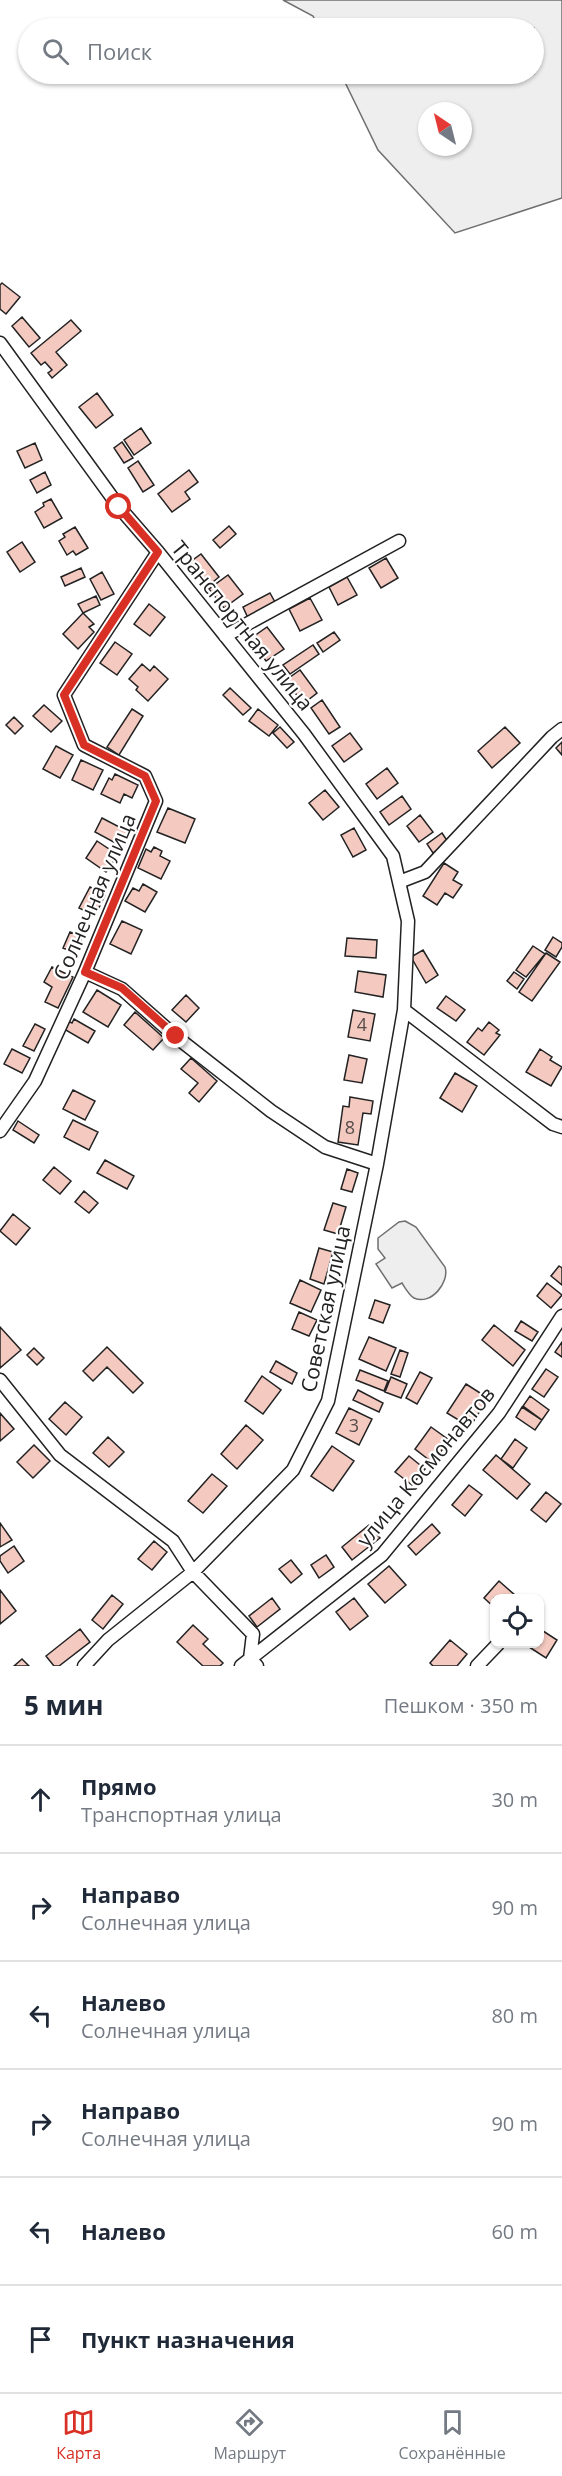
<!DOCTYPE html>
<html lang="ru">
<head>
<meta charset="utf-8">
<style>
  :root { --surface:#fff; --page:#f6f6f7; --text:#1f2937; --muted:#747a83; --line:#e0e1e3; --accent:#d93025 }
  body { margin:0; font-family:"Open Sans",sans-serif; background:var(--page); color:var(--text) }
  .controls { position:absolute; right:18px; bottom:18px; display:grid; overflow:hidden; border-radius:12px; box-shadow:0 2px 4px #0004 }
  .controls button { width:54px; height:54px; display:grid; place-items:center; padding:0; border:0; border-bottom:2px solid var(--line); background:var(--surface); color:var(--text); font:30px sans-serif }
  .compass { position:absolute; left:418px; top:102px; width:54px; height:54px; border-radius:50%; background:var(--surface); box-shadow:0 2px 4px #0004; rotate:325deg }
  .stop { position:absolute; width:18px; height:18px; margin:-14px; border:4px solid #d93025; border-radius:50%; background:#fff }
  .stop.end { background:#d93025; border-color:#fff; box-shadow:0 2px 6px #0008 }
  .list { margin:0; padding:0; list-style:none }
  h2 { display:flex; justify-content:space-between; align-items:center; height:78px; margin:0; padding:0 24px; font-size:26px }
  h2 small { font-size:20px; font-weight:400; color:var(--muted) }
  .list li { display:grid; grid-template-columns:39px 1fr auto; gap:18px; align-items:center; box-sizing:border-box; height:108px; padding:0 24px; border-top:2px solid var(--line) }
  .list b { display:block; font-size:22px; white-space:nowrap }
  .list p { margin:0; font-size:20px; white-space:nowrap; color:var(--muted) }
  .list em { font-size:20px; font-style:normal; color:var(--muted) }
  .icon { flex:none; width:33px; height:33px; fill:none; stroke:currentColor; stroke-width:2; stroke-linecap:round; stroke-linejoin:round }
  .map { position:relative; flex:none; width:562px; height:1666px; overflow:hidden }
  .search { position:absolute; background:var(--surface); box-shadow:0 2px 4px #0004; left:18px; right:18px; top:18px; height:66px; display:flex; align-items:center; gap:15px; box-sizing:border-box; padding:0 21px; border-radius:33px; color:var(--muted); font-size:22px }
  .sheet { height:726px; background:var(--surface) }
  nav { display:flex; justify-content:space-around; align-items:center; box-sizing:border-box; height:84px; border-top:2px solid var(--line); background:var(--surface); font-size:16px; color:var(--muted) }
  nav a { display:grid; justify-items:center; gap:3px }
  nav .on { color:var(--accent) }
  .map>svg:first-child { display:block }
  .green { fill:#eee; stroke:#6f6f6f; stroke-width:1.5; fill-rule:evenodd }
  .building { fill:#f3c9c0; stroke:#222; stroke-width:1.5 }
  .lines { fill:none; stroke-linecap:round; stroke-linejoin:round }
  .street-casing { stroke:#222; stroke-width:15 }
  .street { stroke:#fff; stroke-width:12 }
  .route { stroke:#d93025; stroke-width:8 }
  .labels { text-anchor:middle; stroke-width:4.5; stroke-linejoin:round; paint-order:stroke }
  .number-label { font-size:18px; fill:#564c4a }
  .street-label { font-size:21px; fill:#222; stroke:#fff }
</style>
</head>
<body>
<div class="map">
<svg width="562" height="1666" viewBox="0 0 562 1666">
  <rect width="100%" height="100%" fill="#fff"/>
  <!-- green -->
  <path class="green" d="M283,0H562V198L455,233L378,150L341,74H534V28H319L313,16ZM427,111H463V147H427Z
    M405,1221L416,1227L445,1267C450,1282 431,1306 414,1298C409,1295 405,1288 402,1283L392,1288L376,1264L385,1258L378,1249V1238L399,1222Z"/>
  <!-- building -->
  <path class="building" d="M2,283L20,297L6,314L0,309V285Z
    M22,317L40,338L29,347L12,326Z
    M71,320L81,331L56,352L67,365L52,378L48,373L52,370L45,362L41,365L31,353Z
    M97,393L113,415L96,428L79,407Z
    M141,428L151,443L134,455L124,440Z
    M122,442L133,458L124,463L114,448Z
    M35,443L42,460L25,468L17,451Z
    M138,461L154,485L143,492L128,468Z
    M189,470L198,482L185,492L190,499L172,512L158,494Z
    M45,472L51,485L37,493L30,480Z
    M51,499L62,518L44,528L35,512L44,506L43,503Z
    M229,526L236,534L220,548L213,540Z
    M75,527L88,548L76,555L73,551L67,555L59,541L65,537L63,534Z
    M22,542L35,562L20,572L7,552Z
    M201,554L219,577L208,586L190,562Z
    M386,558L398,578L381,588L369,568Z
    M81,568L85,577L65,586L61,577Z
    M102,572L114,594L101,600L90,579Z
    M228,575L243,594L224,608L209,589Z
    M347,577L357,595L338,605L329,587Z
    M270,593L276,604L248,618L243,607Z
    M96,596L100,605L83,613L78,604Z
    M310,598L322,620L300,631L289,609Z
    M149,604L165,617L150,636L134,624Z
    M83,613L94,624L89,627L94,632L78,649L63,634Z
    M267,627L284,649L266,661L250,639Z
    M334,632L340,640L323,652L317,643Z
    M115,642L132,654L117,675L100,663Z
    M313,645L319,654L290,674L283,665Z
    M142,664L150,671L154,666L168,679L148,701L136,690L138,687L129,679Z
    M300,670L317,693L303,704L286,680Z
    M230,688L251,708L243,715L223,695Z
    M322,700L340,727L329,734L311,708Z
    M44,705L62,721L51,732L33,716Z
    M132,709L143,716L119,755L107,747Z
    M258,709L278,725L269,736L249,721Z
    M14,717L23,726L15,734L6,725Z
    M280,727L294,742L287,748L273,733Z
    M505,727L520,743L492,768L478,751Z
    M350,733L362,749L344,762L332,746Z
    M562,742V755L556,748Z
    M56,746L73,755L60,778L43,769Z
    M81,760L103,770L93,790L72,780Z
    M387,768L398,783L377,799L366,784Z
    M115,774L138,785L132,798L124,794L120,803L101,794L109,778L112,780Z
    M325,790L339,807L323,820L309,803Z
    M402,796L411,809L389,825L380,812Z
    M168,808L195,819L185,843L157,832Z
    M420,815L433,832L419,842L407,826Z
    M102,818L129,832L121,846L95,832Z
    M354,828L366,850L353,857L341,835Z
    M442,833L448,842L433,853L427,844Z
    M97,841L118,855L106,872L86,858Z
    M154,847L162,851L160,856L170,861L161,879L138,868L146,849L151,852Z
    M444,863L458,872L453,880L462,885L453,898L445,893L437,905L423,896Z
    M143,884L157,892L145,912L125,901L133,888L139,891Z
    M90,887L105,895L95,916L79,908Z
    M122,921L142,930L131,954L110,944Z
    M70,932L82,937L75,953L63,948Z
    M553,937L562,943V947L556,957L545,950Z
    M347,938L377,940L376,958L345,956Z
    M533,946L545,954L526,977L516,970Z
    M423,950L438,975L426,983L411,957Z
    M546,953L560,962L532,1001L519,992Z
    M52,967L73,977L58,1008L45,1002L52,987L44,982Z
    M358,971L386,975L383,997L355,992Z
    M514,972L524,979L517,989L507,981Z
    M97,990L121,1005L108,1027L83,1012Z
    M186,995L199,1008L186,1022L172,1010Z
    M446,996L465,1010L456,1021L437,1008Z
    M353,1010L375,1014L370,1041L348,1037Z
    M135,1012L164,1038L153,1050L124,1025Z
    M74,1019L95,1031L88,1043L64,1029L68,1021L72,1023Z
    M489,1022L499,1030L496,1033L500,1035L484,1055L467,1042L478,1028L482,1031Z
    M35,1024L45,1029L34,1051L23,1046Z
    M12,1049L30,1058L22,1073L4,1064Z
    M540,1049L552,1057L550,1060L562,1067L551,1086L526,1072Z
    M349,1055L367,1059L362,1083L344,1080Z
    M191,1058L217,1081L199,1102L189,1093L198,1083L181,1069Z
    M455,1073L477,1086L462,1112L440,1098Z
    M73,1090L95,1101L85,1120L63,1109Z
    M350,1097L373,1101L371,1114L363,1113L358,1145L338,1142L343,1106L349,1107Z
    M73,1120L98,1132L89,1150L64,1137Z
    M18,1121L39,1135L34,1143L13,1130Z
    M105,1160L134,1176L127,1189L97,1173Z
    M54,1167L71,1181L60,1194L43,1180Z
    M347,1169L358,1173L352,1192L341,1189Z
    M84,1191L98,1203L89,1213L75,1202Z
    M333,1203L346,1207L338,1234L324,1230Z
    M13,1214L30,1228L16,1245L0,1231Z
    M319,1248L333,1252L324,1284L310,1279Z
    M559,1266L562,1268V1285L551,1276Z
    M300,1280L321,1290L311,1312L290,1303Z
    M547,1283L562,1295L551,1308L537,1296Z
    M375,1300L390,1305L383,1323L369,1318Z
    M299,1312L317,1320L309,1336L292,1329Z
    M521,1321L538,1332L532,1341L515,1331Z
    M494,1325L525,1350L513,1366L482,1340Z
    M0,1327L21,1350L0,1368Z
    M369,1337L396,1348L386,1371L359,1359Z
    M562,1342V1357L555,1352Z
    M107,1347L143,1383L133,1393L107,1367L93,1381L83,1371Z
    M34,1348L44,1358L37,1365L27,1355Z
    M400,1350L408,1353L400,1377L391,1374Z
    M276,1361L297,1373L292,1384L270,1372Z
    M546,1369L558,1377L544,1397L532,1389Z
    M360,1370L388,1381L384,1391L356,1380Z
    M420,1372L432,1378L417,1404L406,1398Z
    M262,1376L281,1390L263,1414L245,1401Z
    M391,1377L407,1384L401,1398L385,1392Z
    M466,1384L488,1398L470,1427L447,1413Z
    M358,1390L383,1403L379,1412L353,1400Z
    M530,1396L549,1410L542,1420L523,1406Z
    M65,1402L82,1417L66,1435L49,1419Z
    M522,1407L542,1420L535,1430L516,1417Z
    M349,1408L372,1419L359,1445L336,1433Z
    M0,1413L14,1429L0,1441Z
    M246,1425L263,1440L237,1469L221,1454Z
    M431,1427L449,1440L433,1463L415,1449Z
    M108,1437L124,1452L109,1467L93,1453Z
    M515,1439L527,1448L513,1468L501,1459Z
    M34,1445L50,1461L33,1478L17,1462Z
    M332,1446L354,1461L333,1491L311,1476Z
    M496,1455L530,1484L517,1499L483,1470Z
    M409,1456L425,1469L412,1485L395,1472Z
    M212,1474L227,1486L203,1513L188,1501Z
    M469,1485L482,1495L465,1516L452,1505Z
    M546,1492L561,1504L546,1522L531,1510Z
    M0,1523L12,1540L0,1547Z
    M432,1524L440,1533L416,1555L408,1546Z
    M369,1525L380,1538L352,1560L342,1547Z
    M154,1541L167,1552L152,1570L138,1559Z
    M14,1546L24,1561L8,1573L0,1561V1556Z
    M326,1555L334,1567L319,1578L311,1565Z
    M291,1560L302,1574L291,1583L279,1569Z
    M389,1566L406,1585L385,1603L368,1584Z
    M499,1581L516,1596L513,1598H494V1607L484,1598Z
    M0,1590L16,1611L0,1624Z
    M112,1595L123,1604L103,1629L92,1620Z
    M272,1598L280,1609L257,1627L249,1616Z
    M354,1598L368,1616L350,1630L336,1612Z
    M193,1625L208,1639L203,1644L223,1663L220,1666H203L177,1642Z
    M80,1629L90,1642L59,1666H54L46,1656Z
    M540,1629L557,1640L546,1658L526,1645L540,1644Z
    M450,1640L467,1654L457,1666H433L430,1663Z
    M22,1659L29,1666H14Z"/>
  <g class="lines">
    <defs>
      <path id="street" d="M0,343L119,507L158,552L304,734L393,856L408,921L404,1010L377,1164L328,1401L293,1470L193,1572L108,1640L84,1666
        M225,636L399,541
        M399,882L425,872L552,737L562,729
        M85,972L122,989L175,1036L271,1111L325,1147L377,1164
        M404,1010L553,1124L562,1127
        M0,1131L35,1081L85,972L156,801L145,776L84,745L64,695L158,552
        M0,1380L60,1455L173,1541L193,1572L253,1634L250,1659L257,1666
        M241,1666L382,1555L499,1413L562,1316
        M477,1666L498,1644"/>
    </defs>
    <!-- street casing -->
    <use href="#street" class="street-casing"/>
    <!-- street -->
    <use href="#street" class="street"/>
  </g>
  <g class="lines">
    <!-- route -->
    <path class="route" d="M119,507L158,552L64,695L84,745L145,776L156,801L85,972L122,988L176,1036"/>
  </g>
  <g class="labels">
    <!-- number labels -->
    <g class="number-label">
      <text x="362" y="1031">4</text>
      <text x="350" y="1134">8</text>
      <text x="354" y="1432">3</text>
    </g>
    <!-- street labels -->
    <g class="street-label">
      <text transform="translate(242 626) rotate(51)" y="7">Транспортная улица</text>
      <text transform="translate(95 897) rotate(-67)" y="7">Солнечная улица</text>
      <text transform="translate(326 1309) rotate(-78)" y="7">Советская улица</text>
      <text transform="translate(426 1467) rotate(-50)" y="7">улица Космонавтов</text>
    </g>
  </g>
</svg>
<div class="controls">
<button><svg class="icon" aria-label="locate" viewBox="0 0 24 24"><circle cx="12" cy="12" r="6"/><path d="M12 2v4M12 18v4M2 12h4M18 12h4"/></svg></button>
</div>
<svg class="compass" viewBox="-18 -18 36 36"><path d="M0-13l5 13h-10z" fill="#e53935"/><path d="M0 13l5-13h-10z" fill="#747a83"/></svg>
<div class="stop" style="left:119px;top:507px"></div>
<div class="stop end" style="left:176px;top:1036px"></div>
<div class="search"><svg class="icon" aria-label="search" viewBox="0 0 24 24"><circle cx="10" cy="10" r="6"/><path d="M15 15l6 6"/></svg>Поиск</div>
</div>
<section class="sheet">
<h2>5 мин<small>Пешком · 350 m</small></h2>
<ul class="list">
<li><svg class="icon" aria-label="ahead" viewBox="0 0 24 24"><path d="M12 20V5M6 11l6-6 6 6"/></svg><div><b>Прямо</b><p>Транспортная улица</p></div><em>30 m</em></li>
<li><svg class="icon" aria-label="right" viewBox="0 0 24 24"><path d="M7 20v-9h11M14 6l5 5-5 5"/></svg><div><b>Направо</b><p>Солнечная улица</p></div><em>90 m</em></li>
<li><svg class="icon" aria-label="left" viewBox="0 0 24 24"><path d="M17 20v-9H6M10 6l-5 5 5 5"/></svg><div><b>Налево</b><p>Солнечная улица</p></div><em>80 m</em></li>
<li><svg class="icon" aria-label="right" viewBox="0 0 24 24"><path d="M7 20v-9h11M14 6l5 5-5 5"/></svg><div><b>Направо</b><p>Солнечная улица</p></div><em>90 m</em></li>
<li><svg class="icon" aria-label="left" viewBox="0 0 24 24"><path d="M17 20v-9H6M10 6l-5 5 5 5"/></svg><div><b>Налево</b></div><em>60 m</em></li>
<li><svg class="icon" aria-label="arrive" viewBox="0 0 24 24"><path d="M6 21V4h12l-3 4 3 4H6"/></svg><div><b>Пункт назначения</b></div></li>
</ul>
</section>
<nav>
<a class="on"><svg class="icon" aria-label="map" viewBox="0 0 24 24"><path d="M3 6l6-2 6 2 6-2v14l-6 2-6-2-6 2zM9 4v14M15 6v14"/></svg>Карта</a>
<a><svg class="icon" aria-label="directions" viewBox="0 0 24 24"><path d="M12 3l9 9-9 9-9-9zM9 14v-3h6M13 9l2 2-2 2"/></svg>Маршрут</a>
<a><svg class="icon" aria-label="saved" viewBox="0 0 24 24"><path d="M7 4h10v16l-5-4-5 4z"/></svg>Сохранённые</a>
</nav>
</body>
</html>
